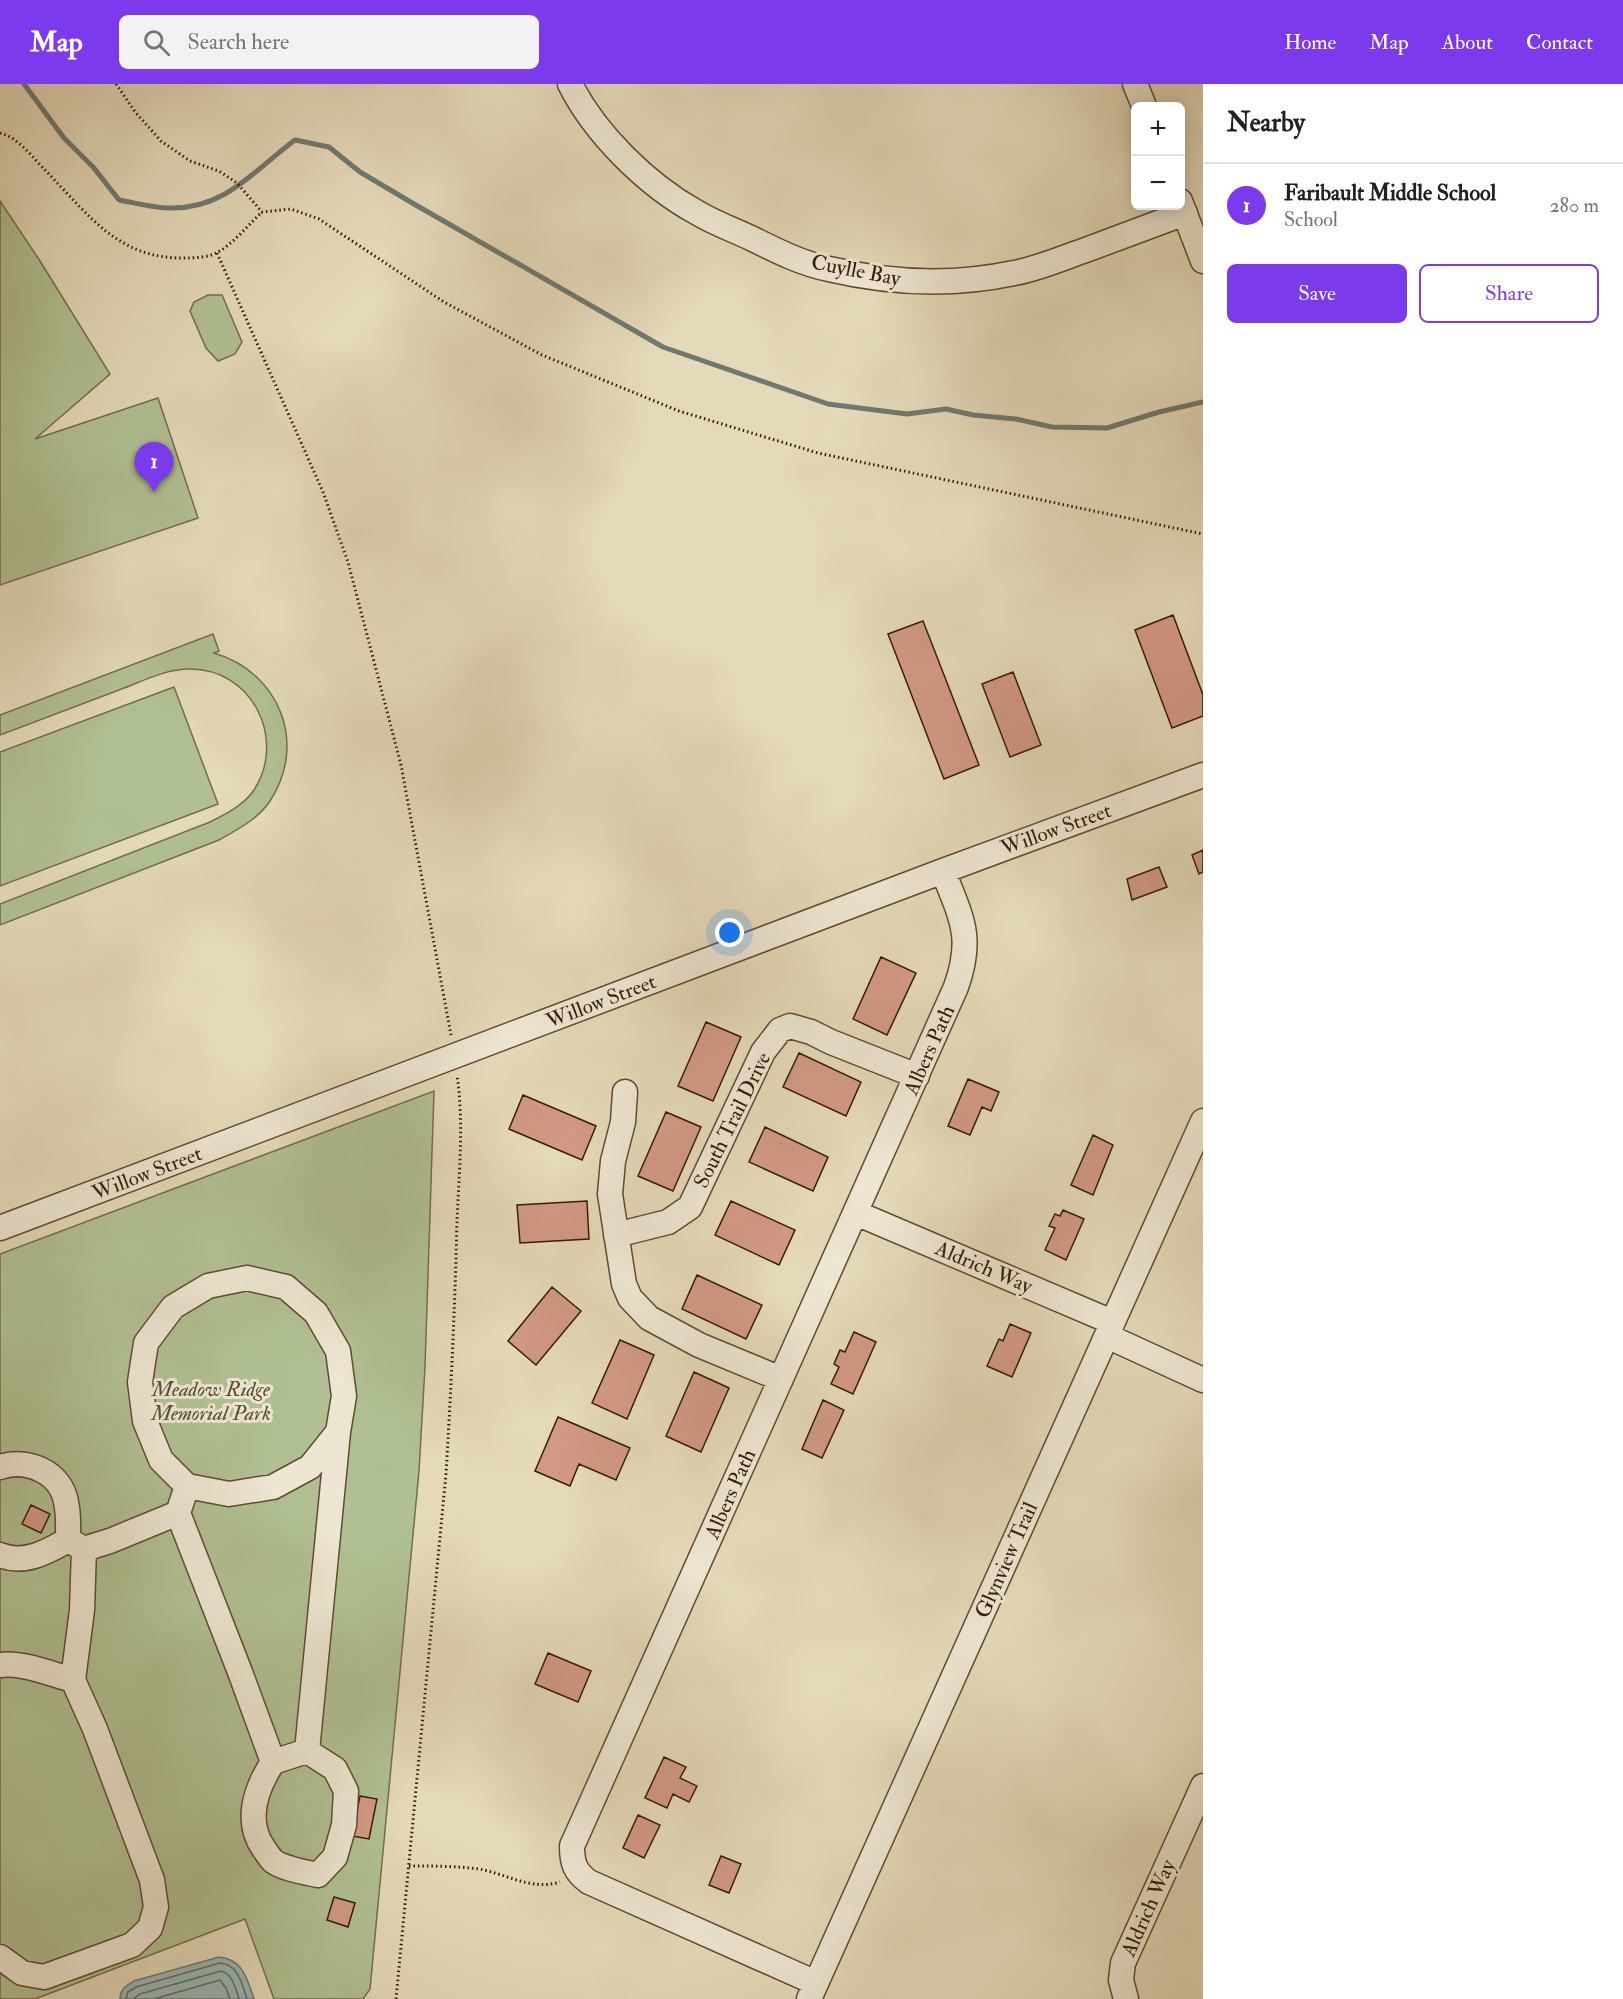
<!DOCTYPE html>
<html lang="en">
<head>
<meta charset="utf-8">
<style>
  :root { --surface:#fff; --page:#f2f2f2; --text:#202124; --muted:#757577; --line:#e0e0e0; --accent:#7c3aed }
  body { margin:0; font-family:"IM FELL Double Pica",serif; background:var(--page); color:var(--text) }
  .controls { position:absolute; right:18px; top:18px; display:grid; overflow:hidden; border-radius:9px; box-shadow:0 3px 15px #0003 }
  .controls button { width:54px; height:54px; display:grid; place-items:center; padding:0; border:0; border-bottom:2px solid var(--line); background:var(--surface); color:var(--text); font:30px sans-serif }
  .you { position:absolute; left:730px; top:849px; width:21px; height:21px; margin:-15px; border:4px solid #fff; border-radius:50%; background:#1a73e8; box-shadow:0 0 0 9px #1a73e833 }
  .badge { display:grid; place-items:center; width:39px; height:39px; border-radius:50%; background:var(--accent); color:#fff; font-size:20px; font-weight:700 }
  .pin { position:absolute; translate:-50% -50px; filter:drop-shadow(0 2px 3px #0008) }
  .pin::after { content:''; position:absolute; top:32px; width:21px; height:18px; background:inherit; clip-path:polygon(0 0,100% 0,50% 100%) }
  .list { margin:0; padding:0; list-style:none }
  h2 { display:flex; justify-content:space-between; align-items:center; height:78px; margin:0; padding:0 24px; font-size:26px }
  h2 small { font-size:20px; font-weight:400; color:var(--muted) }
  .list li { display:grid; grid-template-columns:39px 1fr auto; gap:18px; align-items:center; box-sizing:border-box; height:84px; padding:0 24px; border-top:2px solid var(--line) }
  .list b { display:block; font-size:22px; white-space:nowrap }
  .list p { margin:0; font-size:20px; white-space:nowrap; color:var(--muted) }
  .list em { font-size:20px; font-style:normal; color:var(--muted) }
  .actions { display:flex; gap:12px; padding:18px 24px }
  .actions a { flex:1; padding:14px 0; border:2px solid var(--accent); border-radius:9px; text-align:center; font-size:21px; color:var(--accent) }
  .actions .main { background:var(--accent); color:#fff }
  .icon { flex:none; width:33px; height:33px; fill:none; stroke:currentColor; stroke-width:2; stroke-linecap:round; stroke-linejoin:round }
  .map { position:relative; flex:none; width:1203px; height:1915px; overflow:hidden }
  header { display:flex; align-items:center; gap:36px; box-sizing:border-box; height:84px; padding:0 30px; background:var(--accent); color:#fff }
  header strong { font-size:28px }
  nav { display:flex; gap:33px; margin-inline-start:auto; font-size:21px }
  .search { width:420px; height:54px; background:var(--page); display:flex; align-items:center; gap:15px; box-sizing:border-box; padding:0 21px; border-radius:9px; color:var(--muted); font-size:22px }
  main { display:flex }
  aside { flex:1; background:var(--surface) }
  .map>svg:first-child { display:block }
  .green { fill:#b0c092; stroke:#726e4c; stroke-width:1.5 }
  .water { fill:#98b8b8; stroke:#707971; stroke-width:1.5 }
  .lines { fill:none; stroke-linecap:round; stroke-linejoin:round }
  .shore { stroke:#666a60; stroke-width:1.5 }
  .stream { stroke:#707971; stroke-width:5 }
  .building { fill:#d29984; stroke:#351b07; stroke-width:1.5 }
  .minor-casing { stroke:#614a34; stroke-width:27 }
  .path { stroke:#351b07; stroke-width:3; stroke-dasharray:1.5 3; stroke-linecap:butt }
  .minor { stroke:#ede6d2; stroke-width:24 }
  .labels { text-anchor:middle; stroke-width:6; stroke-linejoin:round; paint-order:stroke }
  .street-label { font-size:21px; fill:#351b07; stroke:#ede6d2 }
  .park-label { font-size:21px; font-style:italic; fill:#5a4d31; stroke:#ede6d2 }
</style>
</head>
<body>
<header>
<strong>Map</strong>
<div class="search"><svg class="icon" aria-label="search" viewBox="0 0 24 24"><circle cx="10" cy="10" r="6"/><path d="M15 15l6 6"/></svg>Search here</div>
<nav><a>Home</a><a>Map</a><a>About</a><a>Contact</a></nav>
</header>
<main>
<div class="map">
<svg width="1203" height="1915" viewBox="0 0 1203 1915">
  <rect width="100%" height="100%" fill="#e4d9b9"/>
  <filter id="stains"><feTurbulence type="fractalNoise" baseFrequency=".00333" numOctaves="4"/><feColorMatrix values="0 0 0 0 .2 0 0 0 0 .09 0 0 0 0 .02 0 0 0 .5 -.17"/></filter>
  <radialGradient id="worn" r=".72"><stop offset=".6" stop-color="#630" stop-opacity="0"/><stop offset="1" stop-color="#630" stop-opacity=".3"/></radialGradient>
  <!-- green -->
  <path class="green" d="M0,117L40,177L110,290L35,355L158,314L198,434L0,501Z
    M208,211H222L242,258L235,270L218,277L206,264L190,227L194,218Z
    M213,550L219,567L214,569C279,588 308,659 270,717C258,735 237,746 219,756L0,841V820L210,738C226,730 244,721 254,706C287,655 252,584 189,585C165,585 141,598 119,606C80,621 40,636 0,651V631Z
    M174,603L218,720L0,802V668Z
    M434,1007L425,1283L419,1387L370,1905L363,1915H274L245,1835L35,1915H0V1170Z"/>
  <!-- water -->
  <path class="water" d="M219,1873C243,1875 247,1895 254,1915H120C120,1905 126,1902 134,1897Z"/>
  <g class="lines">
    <!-- shore -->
    <path class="shore" d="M126,1915L128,1908L136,1903L220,1879C238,1880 242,1900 247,1915
      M133,1915L140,1910L221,1887C232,1889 236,1905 239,1915
      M154,1915L220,1896L226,1904L230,1915"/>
    <!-- stream -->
    <path class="stream" d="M24,0L64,54L94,84L119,116C136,119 154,124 170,124C226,125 254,86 295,56L329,63L360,88L414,120L663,263L828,320L907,330L946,325L973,331L1016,335L1052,343L1107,344L1159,328L1203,318"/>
  </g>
  <!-- building -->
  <path class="building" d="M1173,531L1203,611V632L1172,644L1135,546Z
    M923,537L979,681L944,695L888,550Z
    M1013,588L1041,661L1010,673L982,600Z
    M1203,766V788L1199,790L1192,771Z
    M1159,783L1167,803L1132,816L1127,795Z
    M881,873L916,889L887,951L853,935Z
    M706,938L741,953L713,1017L678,1002Z
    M799,969L861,998L846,1032L783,1003Z
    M968,995L999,1008L991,1027L982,1023L970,1051L948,1042Z
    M523,1011L596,1042L582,1076L509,1045Z
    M666,1028L701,1043L673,1107L638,1092Z
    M765,1043L828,1073L813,1107L749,1078Z
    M1093,1051L1113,1061L1093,1111L1071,1101Z
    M587,1117L589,1155L520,1159L517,1121Z
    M731,1117L795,1146L779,1181L715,1151Z
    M1063,1126L1084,1135L1066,1176L1045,1166L1055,1144L1049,1142L1055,1130L1060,1132Z
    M697,1191L762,1221L746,1255L682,1225Z
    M552,1203L581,1227L536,1281L508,1257Z
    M1010,1240L1031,1249L1012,1293L987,1282L999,1255L1003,1257Z
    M854,1248L876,1258L853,1310L831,1300L839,1283L834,1280L840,1266L845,1268Z
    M620,1256L654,1271L627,1335L592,1319Z
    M694,1288L729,1304L701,1368L666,1352Z
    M823,1316L844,1326L822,1374L802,1365Z
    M558,1333L630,1364L616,1396L579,1380L570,1402L535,1387Z
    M31,1421L50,1430L41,1449L22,1440Z
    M548,1569L591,1587L578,1618L535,1600Z
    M664,1673L686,1683L680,1694L697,1702L689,1718L673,1710L667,1724L645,1714Z
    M360,1712L377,1715L369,1755L352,1752Z
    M638,1731L660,1741L644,1774L623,1764Z
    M721,1772L741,1780L729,1809L709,1801Z
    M334,1813L355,1819L348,1843L327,1836Z"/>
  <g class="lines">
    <defs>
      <path id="minor" d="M570,0C595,50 647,101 696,128C714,139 734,146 753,155C777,167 803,180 829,185C889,199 953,202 1014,189C1037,185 1060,175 1083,167C1117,154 1151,142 1185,129
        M1135,0L1144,22
        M1180,117L1203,177
        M625,1008L623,1038L613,1077L610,1110L624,1200L630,1214L649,1234L699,1261L781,1295
        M856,1129L1112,1238
        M0,1144L943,787L1203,691
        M616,1151L668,1138L690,1123L763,968L780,946L790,942L811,948L831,958L917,992
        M1107,1252L1203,1296
        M0,1383C27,1374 61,1388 66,1418C69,1431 68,1444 68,1456C47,1468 24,1481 0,1471
        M178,1429L240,1588L273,1678
        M70,1457L84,1465L82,1526L73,1596
        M84,1465L110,1457L178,1429L187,1402L229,1410L273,1403L310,1383L338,1348L344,1312L338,1267L316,1229L286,1203L247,1194L208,1202L173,1223L146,1259L140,1298L145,1337L161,1376L187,1402
        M0,1581C23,1578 51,1590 73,1596L95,1645L152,1796L156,1823L150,1844L132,1861L44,1893L22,1889L0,1873
        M307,1667L335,1685L346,1707L344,1741L335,1773L318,1791C304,1788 284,1785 273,1777C270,1774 267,1769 264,1765C244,1737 256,1704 273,1678L307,1667L338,1348
        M816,1899L589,1798C575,1788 572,1779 572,1762L956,903C974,852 961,834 943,787
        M809,1915L1203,1037
        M1126,1915L1121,1896L1123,1879L1203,1702"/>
    </defs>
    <!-- minor casing -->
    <use href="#minor" class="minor-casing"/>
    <!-- path -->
    <path class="path" d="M116,0L136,29L161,57L190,77L219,87L237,99L262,128L291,125L319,135L444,218L542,271L679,327L818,369L1203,450
      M0,49C18,53 33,74 45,86C89,131 118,176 187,174C196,174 210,173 218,168C234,159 248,141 262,128
      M217,169L323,408L348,478L401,681L451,951
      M409,1782C432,1782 456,1782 479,1785C507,1790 531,1807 560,1798
      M396,1915L446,1390C451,1306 455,1222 457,1137C459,1089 464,1039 457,991"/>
    <!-- minor -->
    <use href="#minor" class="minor"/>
  </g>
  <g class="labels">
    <!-- street labels -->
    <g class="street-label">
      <text transform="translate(856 186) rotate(11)" y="7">Cuylle Bay</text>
      <text transform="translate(1056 745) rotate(-20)" y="7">Willow Street</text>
      <text transform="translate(601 917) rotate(-21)" y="7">Willow Street</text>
      <text transform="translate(929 966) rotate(-66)" y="7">Albers Path</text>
      <text transform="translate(732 1036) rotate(-64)" y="7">South Trail Drive</text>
      <text transform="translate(147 1089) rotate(-21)" y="7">Willow Street</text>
      <text transform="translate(984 1183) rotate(23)" y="7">Aldrich Way</text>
      <text transform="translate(730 1410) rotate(-66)" y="7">Albers Path</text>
      <text transform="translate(1006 1476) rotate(-66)" y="7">Glynview Trail</text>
      <text transform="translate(1148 1824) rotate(-66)" y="7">Aldrich Way</text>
    </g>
    <!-- park labels -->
    <g class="park-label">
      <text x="211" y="1312">Meadow Ridge<tspan x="211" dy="24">Memorial Park</tspan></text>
    </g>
  </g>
  <rect width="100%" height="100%" filter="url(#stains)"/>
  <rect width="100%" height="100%" fill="url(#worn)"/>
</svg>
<div class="controls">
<button>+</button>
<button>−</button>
</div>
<div class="you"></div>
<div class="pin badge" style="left:154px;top:408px">1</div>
</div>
<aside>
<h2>Nearby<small></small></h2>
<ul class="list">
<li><span class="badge">1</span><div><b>Faribault Middle School</b><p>School</p></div><em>280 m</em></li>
</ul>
<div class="actions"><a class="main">Save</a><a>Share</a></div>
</aside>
</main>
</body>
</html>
